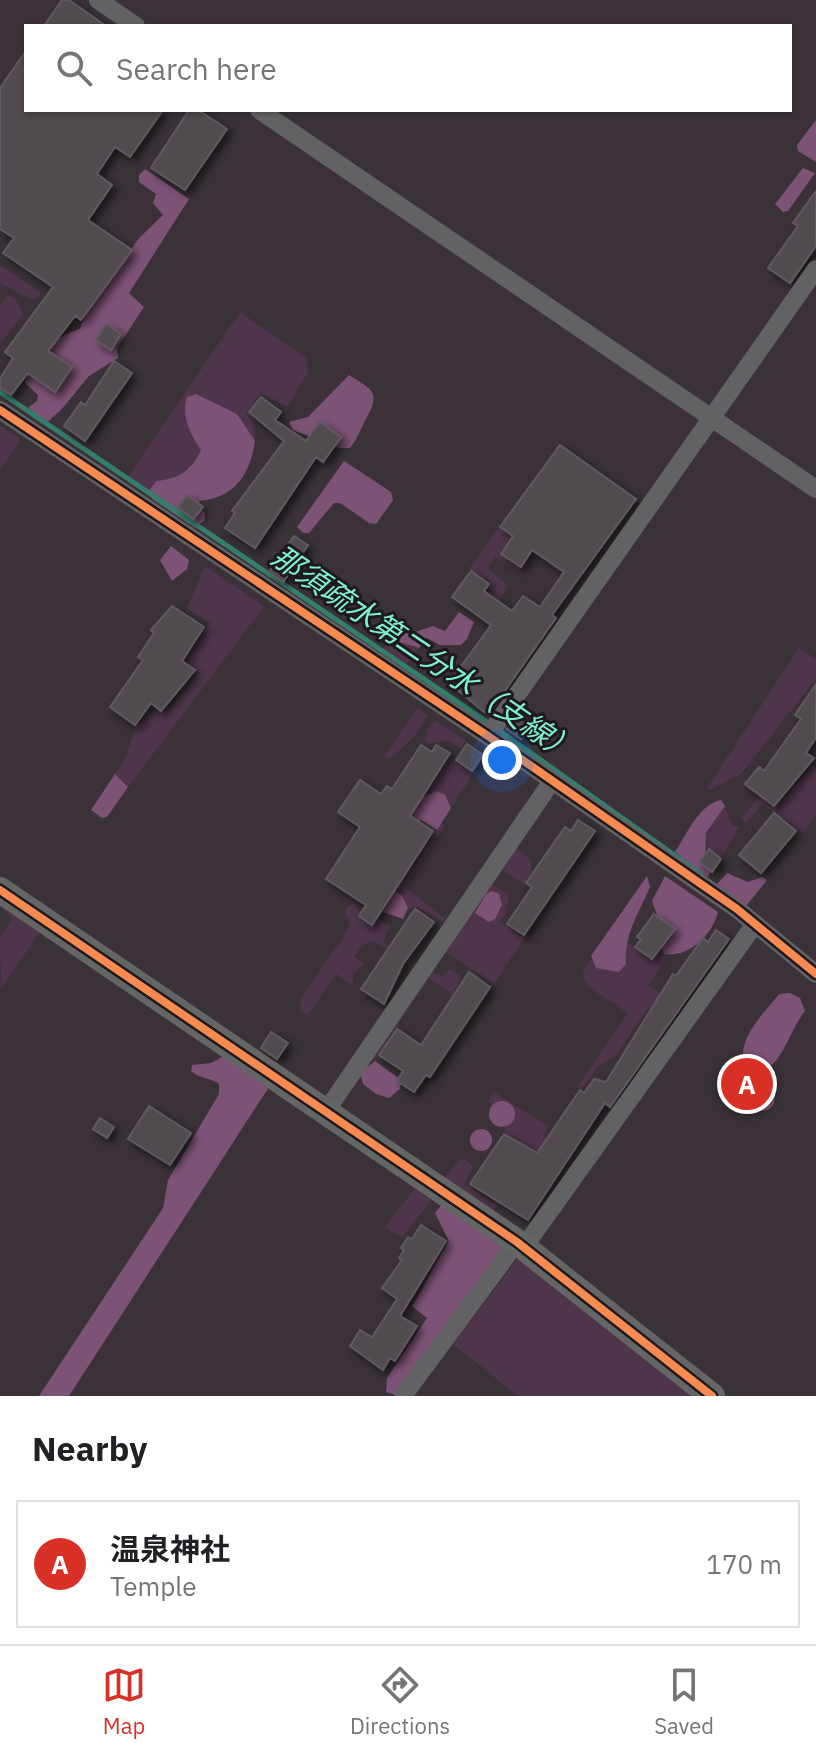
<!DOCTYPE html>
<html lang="en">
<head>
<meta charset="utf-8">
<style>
  :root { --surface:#fff; --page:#f6f6f6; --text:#202124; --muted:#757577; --line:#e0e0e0; --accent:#d93025 }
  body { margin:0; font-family:"IBM Plex Sans","Noto Sans JP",sans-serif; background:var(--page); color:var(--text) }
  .you { position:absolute; left:502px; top:760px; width:28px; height:28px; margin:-20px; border:6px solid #fff; border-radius:50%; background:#1a73e8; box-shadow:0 0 0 12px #1a73e833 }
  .badge { display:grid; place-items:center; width:52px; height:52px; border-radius:50%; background:var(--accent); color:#fff; font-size:26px; font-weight:700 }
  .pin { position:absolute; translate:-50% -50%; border:4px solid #fff; box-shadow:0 2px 8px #0006 }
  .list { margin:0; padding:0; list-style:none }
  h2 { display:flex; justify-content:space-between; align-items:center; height:104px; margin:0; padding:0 32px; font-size:34px }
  h2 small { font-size:26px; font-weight:400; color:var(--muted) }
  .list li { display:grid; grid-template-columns:52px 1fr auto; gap:24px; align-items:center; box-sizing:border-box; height:128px; margin:0 16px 16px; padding:0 16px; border:2px solid var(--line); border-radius:0px }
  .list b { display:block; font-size:30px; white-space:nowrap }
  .list p { margin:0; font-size:26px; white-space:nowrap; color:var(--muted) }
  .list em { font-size:26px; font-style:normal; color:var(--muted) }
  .icon { flex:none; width:44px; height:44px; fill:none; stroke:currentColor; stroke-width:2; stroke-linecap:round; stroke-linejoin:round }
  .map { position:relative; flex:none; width:816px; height:1396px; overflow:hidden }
  .search { position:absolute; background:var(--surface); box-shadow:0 2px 6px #0004; left:24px; right:24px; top:24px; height:88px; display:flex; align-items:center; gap:20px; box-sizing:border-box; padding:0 28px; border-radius:0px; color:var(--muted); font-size:30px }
  .sheet { height:248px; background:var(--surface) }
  nav { display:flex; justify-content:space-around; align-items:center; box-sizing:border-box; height:112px; border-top:2px solid var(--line); background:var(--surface); font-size:22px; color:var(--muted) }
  nav a { display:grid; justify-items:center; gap:4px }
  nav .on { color:var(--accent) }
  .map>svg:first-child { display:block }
  .green { fill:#4f354b }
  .forest { fill:#7d5277 }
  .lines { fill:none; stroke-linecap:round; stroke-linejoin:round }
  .stream { stroke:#337e6c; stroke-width:5 }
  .building { fill:#514b50; stroke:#5f595e; stroke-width:2; filter:url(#shadow) }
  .street { stroke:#626264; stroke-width:18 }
  .secondary { stroke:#646666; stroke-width:26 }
  .cycleway-casing { stroke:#1f191e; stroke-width:13 }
  .cycleway { stroke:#f68b52; stroke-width:8 }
  .labels { text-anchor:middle; stroke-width:6; stroke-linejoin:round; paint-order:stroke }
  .water-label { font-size:30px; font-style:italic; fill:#7bf0d3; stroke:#1f191e }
</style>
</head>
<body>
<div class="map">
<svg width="816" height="1396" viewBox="0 0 816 1396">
  <defs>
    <filter id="shadow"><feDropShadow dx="4.5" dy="4.5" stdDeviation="4" flood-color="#0009"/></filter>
  </defs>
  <rect width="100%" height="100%" fill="#3a3238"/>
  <!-- green -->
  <path class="green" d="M0,265L41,293L39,298L33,300L0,283Z
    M8,295L15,298L23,314L0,344V306Z
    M240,312L306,358L308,372L287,407L261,393L246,414L253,421L255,441L223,420L166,503L128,477Z
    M0,426L21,440L0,470Z
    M499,528L511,537L499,554L521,570L519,572L495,557L488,569L509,586L499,600L487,592L492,583L469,569Z
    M205,566L264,606L128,787L115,774L125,760L135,728L153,710L168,711L198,673L186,660L210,623L187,608Z
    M402,623L419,633L408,629L412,647L419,648L407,664L383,648Z
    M799,648L816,659V679L741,774L710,790L707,788Z
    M418,708L428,715L414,737L391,758L383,757Z
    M436,721L466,741L461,748L448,740L430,744L425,741L428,729Z
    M449,758L473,774L451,808L445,795L437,791L423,797Z
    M812,765L816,767V815L803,833L762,804L746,823L741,819L759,797L775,808Z
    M725,806L732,825L739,827L721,858L707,848L706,835Z
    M441,823L445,826L405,887L445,919L443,923L418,907L408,908L402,895L395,892Z
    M515,847L531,860V873L524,884L500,869Z
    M492,884L509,895L505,916L499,921L524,938L494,984L445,951Z
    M0,898L43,928L1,989L0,937L12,919L0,906Z
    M354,904L371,926L378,918L390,926L383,941L390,950L372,941L360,946L354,957L365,964L353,973V986L336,974L307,1016L300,1010L301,998L347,932L350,921L345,913L347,906Z
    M627,942L650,959L661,949L669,955L648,985L664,996L656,1007L648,1008L614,1057L598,1066L583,1087L578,1086L628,1013L587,986L582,972L592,958L596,968L626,964Z
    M450,969L462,977L454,991L478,1007L476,1011L429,978L374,1060L370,1057L430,971L442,977Z
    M494,1092L549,1127L543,1136L567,1153L511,1188L493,1211L444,1179L459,1160H465L473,1166L464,1184L496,1204L531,1151L505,1132L501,1115L488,1101Z
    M415,1188L431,1200L404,1235L398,1236L385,1227Z
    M519,1257L692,1396H518L453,1344Z"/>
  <!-- forest -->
  <path class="forest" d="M816,120V162L798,151L797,145Z
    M803,168L815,173L788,211L783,212L775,204Z
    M145,169L189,199L129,293L144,307L117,348L118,358L89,376L61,410L44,425L31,416L29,407L37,401L38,395L25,383C33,356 53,337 80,329L85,317L139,238L163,215L153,203L156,194L139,182V175Z
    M349,375C373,390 381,392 366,419C360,430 358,438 350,448H339L293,430L289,422L308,417Z
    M196,394L237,414L255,441C250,475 235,497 200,501L196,506L205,513L204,521L195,528L152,499L149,491L156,481C179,479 191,471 201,450C190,433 181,417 187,397Z
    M344,461L391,492L393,500L376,524L369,523L340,503H334L309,533H303L297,527Z
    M171,546L189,560L187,569L172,581L160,560Z
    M459,612L474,622L467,639L461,645H440L427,638L419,648L400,642L398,635L401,629L415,632L433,626L445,631Z
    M115,774L128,787L107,817L102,818L91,810Z
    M437,791L445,795L451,808L437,830L421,820L413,824L402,814L418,799Z
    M721,800L725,806L706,833L705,868L711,872L707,877L675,852C687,834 699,804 721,800Z
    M727,873L748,882L762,877L767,880L746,906L717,884Z
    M647,876L650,887C639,913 624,934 626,964L619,972L596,968L591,956Z
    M665,876L718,912C712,936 688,958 664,954L661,949L665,937L652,901Z
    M492,891L499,894L502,905L495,919L489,922L475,913L486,894Z
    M395,892L402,895L408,908L403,919L383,912Z
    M790,993L800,998L805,1011C791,1028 784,1060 764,1071L744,1064C737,1037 764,1014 779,994Z
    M224,1056L269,1087L69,1396H39L163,1208L168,1180L219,1094V1084C210,1077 199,1079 191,1071L192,1065L211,1063Z
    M375,1061L401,1080L400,1089L389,1098L376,1094L363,1084L360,1073Z
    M749 1098a13 13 0 1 1 26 0a13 13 0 1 1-26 0Z
    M489 1114a13 13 0 1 1 26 0a13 13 0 1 1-26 0Z
    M470 1140a11 11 0 1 1 22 0a11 11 0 1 1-22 0Z
    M442,1204L505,1248L399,1396L386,1392L387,1378L427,1318L412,1306C426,1285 434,1264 449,1241L435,1213Z"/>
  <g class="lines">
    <!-- stream -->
    <path class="stream" d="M0,392L483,719L701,874"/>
  </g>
  <!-- building -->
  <path class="building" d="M62,0H69L106,26H44Z
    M26,51V110H163L130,157L115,147L97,174L112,185L88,220L132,250L81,320L75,316L48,351L72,367L55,392L28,373L11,395L0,388V379L13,358L5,352L53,287L3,253L14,238L0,229V88Z
    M189,110H198L227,129L185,190L151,168Z
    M816,191V246L790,283L768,268L798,226L793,223Z
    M106,324L121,334L111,350L96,340Z
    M114,361L132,373L85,441L64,426L81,402L85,405Z
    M261,397L281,412L275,420L306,441L320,422L341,437L323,462L316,457L255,548L225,528L235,513L232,511L284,441L249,412Z
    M560,445L636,499L552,615L556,618L488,715L449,683L491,625L452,597L471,571L489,584L484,591L512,611L523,596L540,607L564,572L532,550L521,567L501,554L513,536L500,527Z
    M187,495L203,507L193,519L178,507Z
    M294,536L308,545L283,582L269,572Z
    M172,606L204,627L182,661L195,670L161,711L151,703L135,725L110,707L143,660L138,657L154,633L151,630Z
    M816,684V738L806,753L814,758L774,806L745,784L759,767L764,771L801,719L795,715Z
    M518,714L532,723L521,739L507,729Z
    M467,744L483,755L472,771L456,760Z
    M421,745L432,752L436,745L450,753L410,816L433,831L372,925L359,916L366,905L326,879L360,827L338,812L360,780L381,794L387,786L392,789Z
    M774,813L796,831L761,873L739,855Z
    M578,820L595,831L524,935L507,924L532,887L526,883L565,827L571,831Z
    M709,849L721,859L712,872L699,862Z
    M415,909L434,922L403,964L384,1004L361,989Z
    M654,914L675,929L652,959L635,947L641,939L637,937Z
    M716,930L729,939L610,1107L605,1103L528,1220L470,1184L504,1134L537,1153L580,1090L584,1093L594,1079L606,1082L673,974L676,976L703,938L708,942Z
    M469,972L490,987L430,1077L426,1075L414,1092L397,1081L403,1071L379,1055L397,1029L421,1045Z
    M271,1032L288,1043L277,1059L261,1048Z
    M743,1069L762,1083L751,1098L732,1084Z
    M149,1106L191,1133L170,1165L128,1139Z
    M100,1118L114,1127L107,1138L93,1129Z
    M421,1225L446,1241L400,1316L417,1326L395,1361L390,1358L383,1370L350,1346L360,1330L372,1337L397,1299L382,1288L402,1260L399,1258L404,1250L401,1248L408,1237L412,1239Z"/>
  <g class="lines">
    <!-- street -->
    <path class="street" d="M98,0L136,26
      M259,110L816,489
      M0,410L488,736L737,909L816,974
      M488,736L816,269
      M324,1114L552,781
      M524,1247L755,924
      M403,1396L517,1242"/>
    <!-- secondary -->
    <path class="secondary" d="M0,890L517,1242L712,1396"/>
    <defs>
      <path id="cycleway" d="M0,410L488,736L737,909L816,974
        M0,890L517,1242L712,1396"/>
    </defs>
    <!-- cycleway casing -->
    <use href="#cycleway" class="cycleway-casing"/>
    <!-- cycleway -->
    <use href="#cycleway" class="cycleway"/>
  </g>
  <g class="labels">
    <!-- water labels -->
    <g class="water-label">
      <text transform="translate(424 654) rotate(34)" y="10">那須疏水第二分水（支線）</text>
    </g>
  </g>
</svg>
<div class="you"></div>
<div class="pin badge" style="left:747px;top:1084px">A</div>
<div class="search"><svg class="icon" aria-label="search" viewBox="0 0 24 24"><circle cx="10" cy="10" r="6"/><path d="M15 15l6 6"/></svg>Search here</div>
</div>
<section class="sheet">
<h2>Nearby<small></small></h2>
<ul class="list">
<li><span class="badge">A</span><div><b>温泉神社</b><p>Temple</p></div><em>170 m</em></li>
</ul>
</section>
<nav>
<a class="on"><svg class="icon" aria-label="map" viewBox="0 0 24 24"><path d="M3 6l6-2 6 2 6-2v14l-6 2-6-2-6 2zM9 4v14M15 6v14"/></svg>Map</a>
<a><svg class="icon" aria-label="directions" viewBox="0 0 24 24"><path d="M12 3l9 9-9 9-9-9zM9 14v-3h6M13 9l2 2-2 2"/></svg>Directions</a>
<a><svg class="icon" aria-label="saved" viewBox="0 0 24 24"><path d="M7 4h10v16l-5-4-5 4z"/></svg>Saved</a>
</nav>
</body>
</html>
